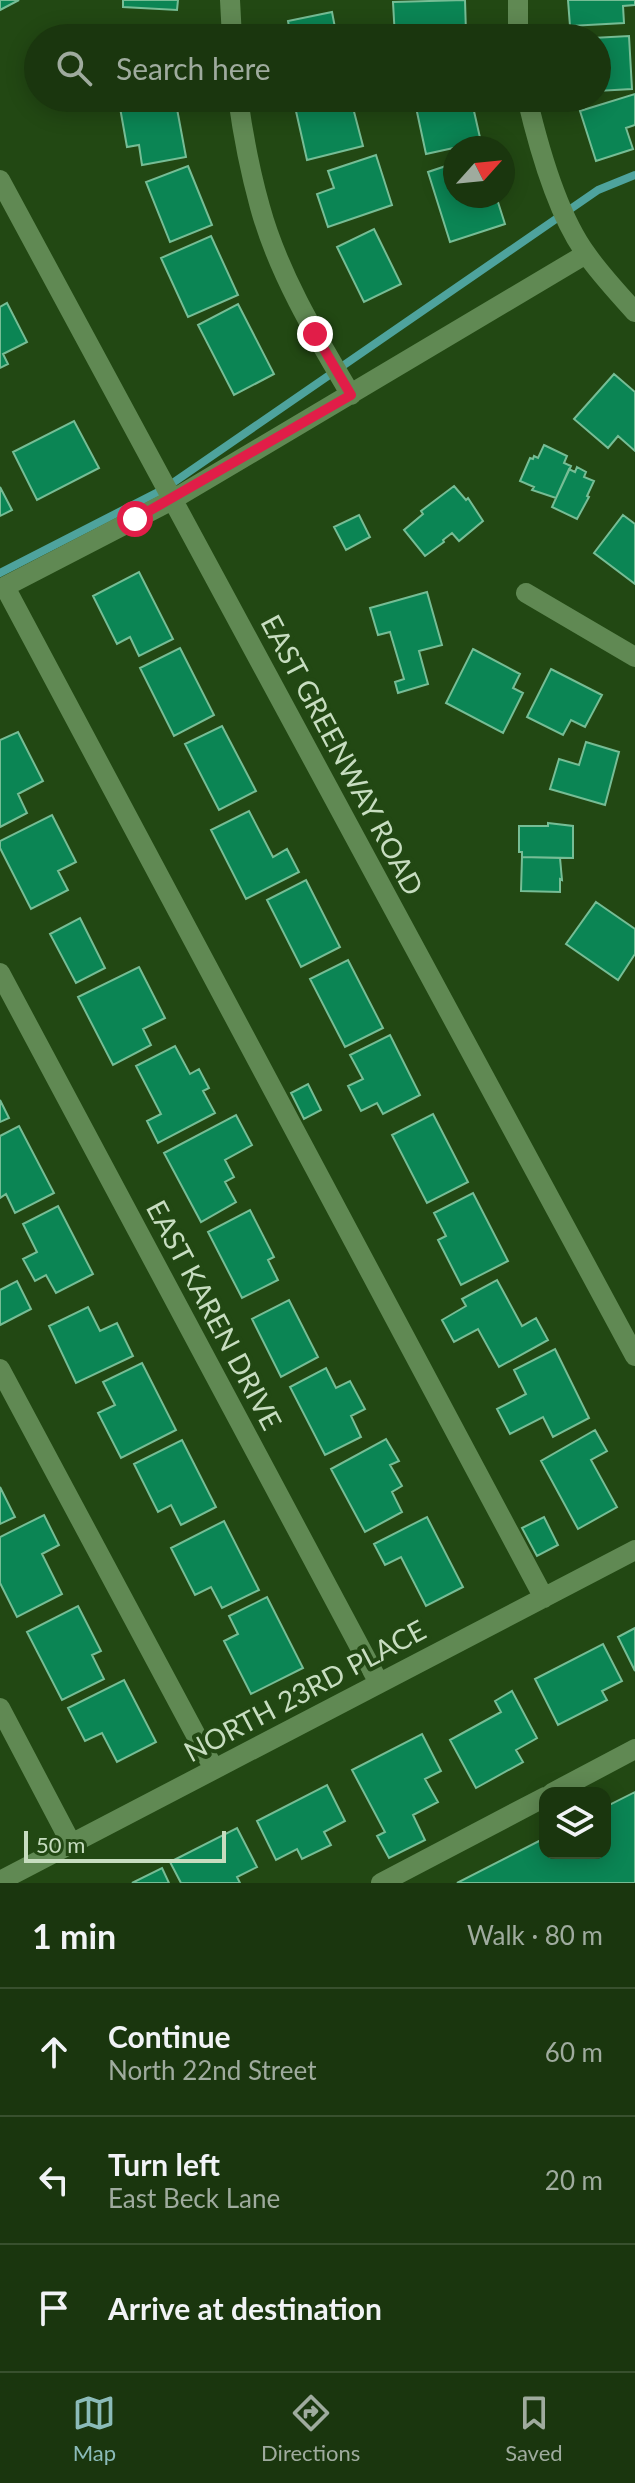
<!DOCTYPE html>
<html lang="en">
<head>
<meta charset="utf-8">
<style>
  :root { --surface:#1a360e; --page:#233e17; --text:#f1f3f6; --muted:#9fab9e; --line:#38502e; --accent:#8bbbb9 }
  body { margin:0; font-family:Lato,sans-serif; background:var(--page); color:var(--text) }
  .controls { position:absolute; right:24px; bottom:24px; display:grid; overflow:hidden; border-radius:16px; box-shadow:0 4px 20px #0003 }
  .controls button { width:72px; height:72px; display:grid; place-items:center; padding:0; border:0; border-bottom:2px solid var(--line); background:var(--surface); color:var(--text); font:40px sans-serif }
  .compass { position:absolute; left:443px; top:136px; width:72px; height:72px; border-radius:50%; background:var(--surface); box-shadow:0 4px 20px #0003; rotate:63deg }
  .scale { position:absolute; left:24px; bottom:20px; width:202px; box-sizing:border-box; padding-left:8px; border:4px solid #c7ddc0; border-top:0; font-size:22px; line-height:28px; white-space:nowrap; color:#c7ddc0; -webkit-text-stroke:6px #224813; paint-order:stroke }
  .stop { position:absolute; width:24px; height:24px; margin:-18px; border:6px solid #e11d48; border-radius:50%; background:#fff }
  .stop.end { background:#e11d48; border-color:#fff; box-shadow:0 2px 8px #0008 }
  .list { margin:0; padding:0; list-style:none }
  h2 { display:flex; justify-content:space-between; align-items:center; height:104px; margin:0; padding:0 32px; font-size:34px }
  h2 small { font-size:26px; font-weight:400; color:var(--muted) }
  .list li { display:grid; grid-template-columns:52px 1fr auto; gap:24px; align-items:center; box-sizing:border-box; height:128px; padding:0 32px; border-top:2px solid var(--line) }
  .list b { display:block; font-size:30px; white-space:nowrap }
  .list p { margin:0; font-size:26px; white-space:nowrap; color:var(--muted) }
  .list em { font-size:26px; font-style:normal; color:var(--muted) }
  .icon { flex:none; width:44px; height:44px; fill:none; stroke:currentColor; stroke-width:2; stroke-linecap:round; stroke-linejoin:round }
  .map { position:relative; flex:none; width:635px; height:1883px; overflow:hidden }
  .search { position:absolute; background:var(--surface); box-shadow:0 4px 20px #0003; left:24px; right:24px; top:24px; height:88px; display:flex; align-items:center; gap:20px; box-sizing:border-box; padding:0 28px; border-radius:44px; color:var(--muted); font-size:30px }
  .sheet { height:488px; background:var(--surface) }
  nav { display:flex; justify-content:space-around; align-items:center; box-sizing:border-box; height:112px; border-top:2px solid var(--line); background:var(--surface); font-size:22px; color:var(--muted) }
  nav a { display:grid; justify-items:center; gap:4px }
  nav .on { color:var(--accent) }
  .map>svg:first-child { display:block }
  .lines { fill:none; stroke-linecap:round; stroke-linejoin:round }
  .stream { stroke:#4ea39d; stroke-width:8 }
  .building { fill:#0b8554; stroke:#76bd95; stroke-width:2 }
  .minor { stroke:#608953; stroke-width:20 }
  .route { stroke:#e11d48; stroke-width:10 }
  .labels { text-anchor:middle; stroke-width:8; stroke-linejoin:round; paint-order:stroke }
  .street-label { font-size:28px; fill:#c7ddc0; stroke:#224813 }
</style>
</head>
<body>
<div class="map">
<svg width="635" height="1883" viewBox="0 0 635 1883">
  <rect width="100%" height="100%" fill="#224813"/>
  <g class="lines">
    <!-- stream -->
    <path class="stream" d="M0,573L164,489L598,190L635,175"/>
  </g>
  <!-- building -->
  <path class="building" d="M0,0H19L0,10Z
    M123,0H178L177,10L123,7Z
    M465,0L466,33L447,34V38H395L393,2Z
    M568,0H635V5L623,6L624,23L570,26Z
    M332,12L337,38H291L288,21Z
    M176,26V38H109V27Z
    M629,36L632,89L597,91V38H592Z
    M635,94V125L626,128L633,149L596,161L580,111Z
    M142,98H175L186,157L142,165L139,145L127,147L119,102Z
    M293,98H342L344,107L352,104L363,146L307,160Z
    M414,98H471L481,142L426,154Z
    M376,155L392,205L328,227L317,194L334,188L328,171Z
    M455,163V196H496L505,224L450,242L428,172Z
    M188,166L212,225L170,242L146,182Z
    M374,229L401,284L364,302L337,247Z
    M211,236L238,295L188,317L161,258Z
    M7,303L27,342L3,354L8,364L0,368V307Z
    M238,304L274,374L234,395L198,325Z
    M614,374L635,392V451L618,436L608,448L574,419Z
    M74,421L99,468L37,500L13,452Z
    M544,445L567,456L564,463L571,466L556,498L532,490L534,487L520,481L530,458L533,459L534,456L538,458Z
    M577,467L586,472L584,477L594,481L587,496L589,497L577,519L552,507L569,469L575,472Z
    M454,486L466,500L468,498L483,521L459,541L452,533L443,540L444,542L425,556L404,530L423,514L421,511Z
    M0,487L12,510L0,516Z
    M359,515L370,537L346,550L334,527Z
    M623,515L635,524V584L594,553Z
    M139,572L173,639L139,656L130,637L117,644L93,596Z
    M427,592L442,645L419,651L428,684L398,693L395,682L404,679L390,632L378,635L370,608Z
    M180,648L214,715L174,736L140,668Z
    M473,649L520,674L513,688L523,693L503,733L446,703Z
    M551,669L602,695L585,727L571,720L563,735L527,717Z
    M222,726L256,791L219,810L185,744Z
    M18,732L43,781L18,794L27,813L0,827V740Z
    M586,742L619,752L605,805L550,789L559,759L579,765Z
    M249,811L273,857L287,849L299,872L246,899L211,830Z
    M52,815L76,862L58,871L68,890L31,909L0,848V841Z
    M548,823L573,826V858L522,857V852H519V826H548Z
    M522,857L560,858L562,880L560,879V892L521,891Z
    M306,880L340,947L301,967L267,900Z
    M596,902L635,929V954L618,980L566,944Z
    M80,918L105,968L76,983L50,934Z
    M348,960L383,1028L345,1047L310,979Z
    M139,967L165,1018L143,1029L151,1045L113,1065L78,997Z
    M390,1035L420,1095L383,1114L377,1103L361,1111L348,1086L363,1079L350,1055Z
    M175,1046L190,1074L199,1069L209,1088L203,1091L215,1113L158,1143L147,1121L161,1114L136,1066Z
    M308,1084L321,1110L304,1119L291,1093Z
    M0,1100L9,1118L0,1122Z
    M433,1114L468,1182L427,1203L392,1135Z
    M236,1115L252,1145L225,1160L234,1177L225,1182L236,1202L201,1222L164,1153Z
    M19,1126L54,1193L15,1213L6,1194L0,1198V1136Z
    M473,1193L508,1261L461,1285L438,1240L446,1236L434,1213Z
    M58,1206L93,1274L56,1293L46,1275L35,1281L23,1259L37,1252L23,1224Z
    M250,1210L274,1257L268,1260L278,1280L242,1298L208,1232Z
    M497,1280L522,1326L536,1318L548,1340L499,1367L478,1329L454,1342L442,1320L466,1306L462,1299Z
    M17,1281L31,1309L0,1325V1290Z
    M289,1300L318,1357L281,1377L252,1319Z
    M88,1307L100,1331L117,1323L133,1356L76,1383L49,1326Z
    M555,1349L589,1418L553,1437L543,1417L510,1434L497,1409L526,1394L514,1370Z
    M142,1363L176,1430L121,1458L98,1413L115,1405L103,1382Z
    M326,1368L336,1388L350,1381L365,1409L351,1416L361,1437L325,1455L290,1387Z
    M595,1430L607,1451L591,1460L617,1507L578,1529L541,1461Z
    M386,1439L399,1461L390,1465L402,1486L392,1492L402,1512L365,1532L331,1469Z
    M182,1440L216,1507L181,1525L171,1505L158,1512L134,1464Z
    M0,1487L15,1517L0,1524Z
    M44,1515L59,1545L42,1554L62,1594L17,1617L0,1583V1537Z
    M427,1517L463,1587L426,1606L401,1557L385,1565L374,1544Z
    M544,1517L558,1545L537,1556L522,1528Z
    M224,1521L259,1590L222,1608L211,1587L195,1595L171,1548Z
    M267,1597L303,1668L251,1694L224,1641L238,1634L229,1616Z
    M78,1606L101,1651L92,1655L104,1679L62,1700L27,1632Z
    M635,1628V1671L618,1637Z
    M603,1644L622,1681L602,1691L607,1700L558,1725L535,1679Z
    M124,1680L156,1742L117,1762L102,1733L85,1741L68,1708Z
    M512,1691L537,1738L516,1750L523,1762L476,1788L450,1740L501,1712L495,1701Z
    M422,1734L441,1771L425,1779L438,1802L413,1815L425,1840L389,1858L377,1836L385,1832L352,1770Z
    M327,1785L345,1821L324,1832L331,1845L302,1859L297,1849L276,1860L257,1821Z
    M635,1792V1883H457L545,1838V1853H605V1807Z
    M237,1828L257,1867L237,1877L240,1883H181L170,1862Z
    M162,1868L169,1883H132Z"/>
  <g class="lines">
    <!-- minor -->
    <path class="minor" d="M230,0L232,38
      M518,0V38
      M238,98C243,135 250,171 260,207C278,273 316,336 351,395
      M527,98C538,145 558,216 587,255C601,275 619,294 635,312
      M0,180L635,1356
      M5,587L544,1598
      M0,589L172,500L586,254
      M526,593L635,657
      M0,973L379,1683
      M0,1369L214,1769
      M0,1708L71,1843
      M552,1793L635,1749
      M0,1881L635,1550
      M381,1883L545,1797"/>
  </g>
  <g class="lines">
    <!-- route -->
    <path class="route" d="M135,519L351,395L315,334"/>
  </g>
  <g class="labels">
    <!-- street labels -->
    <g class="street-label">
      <text transform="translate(342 755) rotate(62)" y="10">EAST GREENWAY ROAD</text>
      <text transform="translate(214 1315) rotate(62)" y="10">EAST KAREN DRIVE</text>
      <text transform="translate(305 1691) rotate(-28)" y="10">NORTH 23RD PLACE</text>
    </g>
  </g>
</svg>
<div class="controls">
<button><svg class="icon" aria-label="layers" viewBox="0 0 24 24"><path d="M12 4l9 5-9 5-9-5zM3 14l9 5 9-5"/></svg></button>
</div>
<svg class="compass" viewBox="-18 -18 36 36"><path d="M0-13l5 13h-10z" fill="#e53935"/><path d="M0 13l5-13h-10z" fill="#9fab9e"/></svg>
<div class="scale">50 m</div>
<div class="stop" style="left:135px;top:519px"></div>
<div class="stop end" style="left:315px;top:334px"></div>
<div class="search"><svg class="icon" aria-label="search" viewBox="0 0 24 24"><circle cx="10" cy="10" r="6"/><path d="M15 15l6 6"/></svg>Search here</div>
</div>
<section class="sheet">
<h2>1 min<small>Walk · 80 m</small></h2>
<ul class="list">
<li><svg class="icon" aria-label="ahead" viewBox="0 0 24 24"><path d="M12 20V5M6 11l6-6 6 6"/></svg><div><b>Continue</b><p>North 22nd Street</p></div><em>60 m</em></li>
<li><svg class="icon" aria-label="left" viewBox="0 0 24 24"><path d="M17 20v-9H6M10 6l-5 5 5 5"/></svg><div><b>Turn left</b><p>East Beck Lane</p></div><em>20 m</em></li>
<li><svg class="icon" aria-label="arrive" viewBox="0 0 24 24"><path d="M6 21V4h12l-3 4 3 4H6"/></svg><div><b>Arrive at destination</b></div></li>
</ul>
</section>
<nav>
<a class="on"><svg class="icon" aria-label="map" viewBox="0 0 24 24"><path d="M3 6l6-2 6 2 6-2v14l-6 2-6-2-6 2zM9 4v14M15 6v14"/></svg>Map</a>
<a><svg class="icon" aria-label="directions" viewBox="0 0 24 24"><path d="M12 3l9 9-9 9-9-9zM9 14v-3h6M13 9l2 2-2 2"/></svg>Directions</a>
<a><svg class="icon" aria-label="saved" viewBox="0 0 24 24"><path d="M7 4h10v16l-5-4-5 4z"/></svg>Saved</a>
</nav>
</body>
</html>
